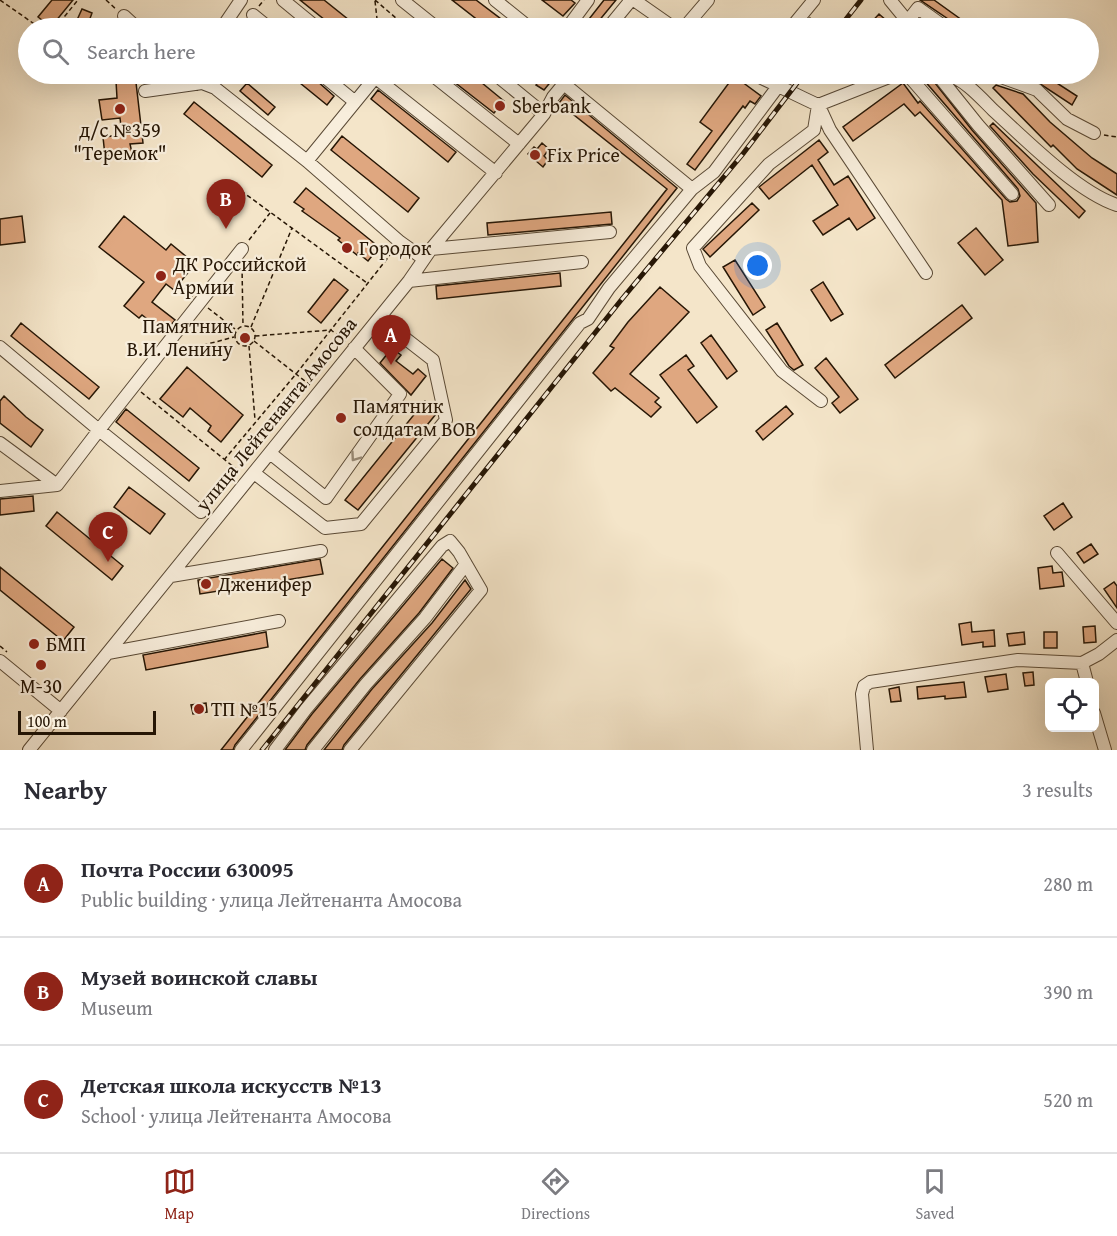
<!DOCTYPE html>
<html lang="en">
<head>
<meta charset="utf-8">
<style>
  :root { --surface:#fff; --page:#f7f7f7; --text:#2b2b33; --muted:#7c7c81; --line:#e1e1e2; --accent:#8f2418 }
  body { margin:0; font-family:"Gentium Book Plus",serif; background:var(--page); color:var(--text) }
  .controls { position:absolute; right:18px; bottom:18px; display:grid; overflow:hidden; border-radius:9px; box-shadow:0 6px 24px #0002 }
  .controls button { width:54px; height:54px; display:grid; place-items:center; padding:0; border:0; border-bottom:2px solid var(--line); background:var(--surface); color:var(--text); font:30px sans-serif }
  .scale { position:absolute; left:18px; bottom:15px; width:138px; box-sizing:border-box; padding-left:6px; border:3px solid #261605; border-top:0; font-size:16px; line-height:21px; white-space:nowrap; color:#261605; -webkit-text-stroke:4px #f8eedc; paint-order:stroke }
  .you { position:absolute; left:758px; top:266px; width:21px; height:21px; margin:-15px; border:4px solid #fff; border-radius:50%; background:#1a73e8; box-shadow:0 0 0 9px #1a73e833 }
  .badge { display:grid; place-items:center; width:39px; height:39px; border-radius:50%; background:var(--accent); color:#fff; font-size:20px; font-weight:700 }
  .pin { position:absolute; translate:-50% -50px; filter:drop-shadow(0 2px 3px #0008) }
  .pin::after { content:''; position:absolute; top:32px; width:21px; height:18px; background:inherit; clip-path:polygon(0 0,100% 0,50% 100%) }
  .list { margin:0; padding:0; list-style:none }
  h2 { display:flex; justify-content:space-between; align-items:center; height:78px; margin:0; padding:0 24px; font-size:26px }
  h2 small { font-size:20px; font-weight:400; color:var(--muted) }
  .list li { display:grid; grid-template-columns:39px 1fr auto; gap:18px; align-items:center; box-sizing:border-box; height:108px; padding:0 24px; border-top:2px solid var(--line) }
  .list b { display:block; font-size:22px; white-space:nowrap }
  .list p { margin:0; font-size:20px; white-space:nowrap; color:var(--muted) }
  .list em { font-size:20px; font-style:normal; color:var(--muted) }
  .icon { flex:none; width:33px; height:33px; fill:none; stroke:currentColor; stroke-width:2; stroke-linecap:round; stroke-linejoin:round }
  .map { position:relative; flex:none; width:1117px; height:750px; overflow:hidden }
  .search { position:absolute; background:var(--surface); box-shadow:0 6px 24px #0002; left:18px; right:18px; top:18px; height:66px; display:flex; align-items:center; gap:15px; box-sizing:border-box; padding:0 21px; border-radius:33px; color:var(--muted); font-size:22px }
  .sheet { height:402px; background:var(--surface) }
  nav { display:flex; justify-content:space-around; align-items:center; box-sizing:border-box; height:84px; border-top:2px solid var(--line); background:var(--surface); font-size:16px; color:var(--muted) }
  nav a { display:grid; justify-items:center; gap:3px }
  nav .on { color:var(--accent) }
  .map>svg:first-child { display:block }
  .building { fill:#dfa780; stroke:#261605; stroke-width:1.5 }
  .lines { fill:none; stroke-linecap:round; stroke-linejoin:round }
  .minor-casing { stroke:#5a4a36; stroke-width:14 }
  .path { stroke:#261605; stroke-width:1.5; stroke-dasharray:4.5 3; stroke-linecap:butt }
  .minor { stroke:#f8eedc; stroke-width:12 }
  .rail-casing { stroke:#261605; stroke-width:5 }
  .rail { stroke:#f8eedc; stroke-width:3; stroke-dasharray:9; stroke-linecap:butt }
  .oneway { stroke:#9a8d7b }
  .poi-dot { fill:#8f2418; stroke:#f8eedc; stroke-width:2 }
  .labels { text-anchor:middle; stroke-width:4.5; stroke-linejoin:round; paint-order:stroke }
  .poi-label { font-size:20px; fill:#261605; stroke:#f8eedc; text-anchor:start }
  .street-label { font-size:20px; fill:#261605; stroke:#f8eedc }
</style>
</head>
<body>
<div class="map">
<svg width="1117" height="750" viewBox="0 0 1117 750">
  <rect width="100%" height="100%" fill="#f4e5c9"/>
  <filter id="stains"><feTurbulence type="fractalNoise" baseFrequency=".00333" numOctaves="4"/><feColorMatrix values="0 0 0 0 .2 0 0 0 0 .09 0 0 0 0 .02 0 0 0 .5 -.17"/></filter>
  <radialGradient id="worn" r=".72"><stop offset=".6" stop-color="#630" stop-opacity="0"/><stop offset="1" stop-color="#630" stop-opacity=".3"/></radialGradient>
  <!-- building -->
  <path class="building" d="M52,0H73L51,27L38,17Z
    M300,0H324L359,28H335Z
    M452,0H476L513,28H488Z
    M542,0H571L575,3L563,16Z
    M604,0H616L593,28H582Z
    M920,0H934L973,28H954L951,21Z
    M82,9L92,13L88,24L77,20Z
    M879,14L895,28H866Z
    M810,18L824,28H801Z
    M97,74H135L143,143L130,144L132,153L105,156L103,137L122,135L120,118L102,120L99,100L117,98L116,81L98,83Z
    M289,74H313L316,80L334,96L327,105Z
    M444,74H471L504,101L494,113Z
    M545,74H557L544,90L536,85Z
    M928,74L972,130L1036,203L1038,242L1008,246L1002,200L920,112L915,116L904,104L853,141L843,127L903,83L918,103L920,101L1006,199L1010,202L1017,201L1020,196L1018,189L923,79Z
    M1025,74H1043L1077,96L1072,105Z
    M734,76L761,96L755,104L750,101L745,108L743,106L695,170L687,164L712,131L700,122Z
    M247,83L275,107L268,115L240,91Z
    M996,85L1023,94L1050,122L1092,158L1117,174V195L1077,169L1053,145L1051,147L993,88Z
    M378,90L456,152L448,162L371,99Z
    M565,95L677,188L235,745L233,750H221L667,189L559,103Z
    M194,102L272,165L262,177L184,114Z
    M993,123L1085,211L1079,218L1033,174L990,126Z
    M342,136L419,198L408,212L331,150Z
    M819,140L828,152L818,160L834,185L848,176L875,218L857,230L849,218L823,235L813,221L838,205L812,165L769,199L759,187Z
    M542,143L549,149L544,156L548,160L543,167L528,154L534,147L537,149Z
    M306,188L379,247L368,261L358,253L357,255L338,240L340,238L302,211L304,209L294,202Z
    M752,203L759,210L710,257L703,249Z
    M611,212L612,224L488,235L487,223Z
    M22,216L25,242L0,245V219Z
    M124,216L166,250L171,244L188,258L183,264L190,270L174,290L166,284L152,302L175,320L165,333L142,315L139,318L124,306L144,282L99,247Z
    M976,228L1003,260L985,275L958,243Z
    M735,260L765,307L753,315L723,267Z
    M560,273L561,286L437,299L436,286Z
    M334,279L348,290L321,323L308,312Z
    M823,282L843,314L831,321L811,290Z
    M660,287L689,312L630,374L659,398L655,402L661,407L651,417L615,388L611,391L593,373L614,348L610,346L628,322Z
    M962,305L972,318L895,378L885,365Z
    M21,323L99,387L89,399L11,336Z
    M777,323L803,365L794,370L789,366L766,330Z
    M711,335L737,371L727,379L701,343Z
    M392,348L401,355L396,361L413,374L418,369L426,376L411,395L380,363Z
    M686,355L694,366L688,370L717,407L697,423L660,375Z
    M826,358L858,399L840,413L832,403L839,397L815,368Z
    M187,367L243,415L221,442L208,431L211,426L190,408L183,417L160,399Z
    M4,396L26,417L43,430L31,447L0,423V401Z
    M425,401L435,409L436,414L358,510L345,500Z
    M786,406L793,414L763,440L756,431Z
    M126,409L199,468L189,481L116,422Z
    M129,487L165,514L150,534L114,507Z
    M33,496L34,511L0,515V499Z
    M1063,503L1072,517L1054,530L1044,516Z
    M57,512L123,566L112,580L46,526Z
    M1091,544L1098,554L1084,563L1077,553Z
    M320,559L323,574L200,594L198,580Z
    M442,559L453,568L419,613L360,679L307,745L305,750H285L312,714Z
    M1052,566L1053,573L1062,572L1064,586L1040,589L1038,568Z
    M0,567L74,627L63,641L0,590Z
    M465,580L471,589L344,745L342,750H324L372,689L432,623Z
    M1114,582L1117,586V608L1104,589Z
    M971,622L972,632L994,630L995,646L983,647V642L962,645L959,624Z
    M1095,626L1096,642L1084,643L1083,627Z
    M266,632L268,647L146,670L143,655Z
    M1024,632L1025,644L1009,646L1007,634Z
    M1044,632H1057V648H1044Z
    M1033,672L1034,685L1025,686L1023,673Z
    M1006,674L1008,689L988,692L985,677Z
    M964,682L966,697L945,699V696L918,699L917,687Z
    M899,687L901,701L891,702L889,689Z
    M206,703L207,712L193,714L191,705Z"/>
  <g class="lines">
    <defs>
      <path id="minor" d="M283,0L317,28
        M402,0L437,28
        M495,0L526,25
        M634,0L674,28
        M890,0L913,28
        M253,15L269,28
        M124,16L137,28
        M907,22L918,8L946,28
        M222,28L241,0
        M415,28L424,18
        M523,28L526,25L568,27L588,0
        M608,28L631,0
        M684,28L708,0
        M791,28L814,0
        M185,74L197,84
        M321,74L354,101
        M371,74L496,173
        M431,74L519,144
        M495,74L544,114
        M753,74C775,84 796,95 818,105L897,74
        M907,74L1012,194
        M937,74L978,125L1049,205
        M947,74C966,81 979,96 993,110C1025,139 1077,192 1117,205
        M954,75L1001,77L1037,90L1067,119L1094,133
        M145,91L202,83L215,88L307,161L400,242L424,259
        M818,105L814,130L769,164L693,248L700,266L782,371L821,401
        M819,106L830,130L926,273
        M307,161L378,74
        M692,189L714,172L779,85
        M431,249L610,232
        M409,281L582,262
        M0,347L99,430L242,249
        M0,443L57,485L99,430L201,512
        M270,453L326,498L400,394L354,348
        M254,473L325,528L361,524L446,420L433,360L379,318
        M0,491L57,485
        M1057,553L1117,623
        M171,576L321,551
        M108,653L279,621
        M0,661L61,711
        M1082,663L1087,682
        M1094,713L1105,750
        M29,750L409,281L431,249L544,114L553,97L572,74
        M241,750L580,323L588,319L609,288L692,189L564,84
        M275,750L306,709L442,546L450,541L459,552L481,590L350,750
        M313,750L366,684L425,618L466,564
        M867,750L862,694L864,686L870,682L1018,660L1082,663L1099,654L1117,640"/>
    </defs>
    <!-- minor casing -->
    <use href="#minor" class="minor-casing"/>
    <!-- path -->
    <path class="path" d="M0,0L40,28
      M106,0L117,10
      M375,0L404,25
      M375,1L378,28
      M259,6L264,0
      M55,28L78,0
      M1104,135L1117,137
      M229,182L367,283
      M249,240L270,213
      M242,266L243,326
      M184,289L193,296
      M208,308L235,329
      M235 336a10 10 0 1 1 20 0a10 10 0 1 1-20 0Z
      M251,327L292,228
      M255,336L331,330L346,342
      M254,341L310,385
      M249,346L255,420
      M174,353L234,337
      M141,392L240,472
      M224,460L296,374L394,250
      M0,646L7,652"/>
    <!-- minor -->
    <use href="#minor" class="minor"/>
    <defs>
      <path id="rail" d="M839,28L861,0
        M262,750L622,299L742,155L804,74"/>
    </defs>
    <!-- rail casing -->
    <use href="#rail" class="rail-casing"/>
    <!-- rail -->
    <use href="#rail" class="rail"/>
  </g>
  <!-- one-way arrows -->
  <defs><path id="oneway-chevron" d="M-2-3.5L2.5 0L-2 3.5" fill="none" stroke-width="1.6" stroke-linecap="round" stroke-linejoin="round" transform="scale(1.5)"/></defs>
  <use class="oneway" href="#oneway-chevron" transform="translate(355 457) rotate(125)"/>
  <!-- markers -->
  <g class="poi-dot">
    <circle cx="500" cy="106" r="6"/>
    <circle cx="120" cy="109" r="6"/>
    <circle cx="535" cy="155" r="6"/>
    <circle cx="347" cy="248" r="6"/>
    <circle cx="161" cy="276" r="6"/>
    <circle cx="245" cy="338" r="6"/>
    <circle cx="341" cy="418" r="6"/>
    <circle cx="206" cy="584" r="6"/>
    <circle cx="34" cy="644" r="6"/>
    <circle cx="41" cy="665" r="6"/>
    <circle cx="199" cy="709" r="6"/>
  </g>
  <g class="labels">
    <!-- poi labels -->
    <g class="poi-label">
      <text x="512" y="113">Sberbank</text>
      <text x="120" y="137" text-anchor="middle">д/с №359<tspan x="120" dy="23">"Теремок"</tspan></text>
      <text x="547" y="162">Fix Price</text>
      <text x="359" y="255">Городок</text>
      <text x="173" y="271">ДК Российской<tspan x="173" dy="23">Армии</tspan></text>
      <text x="233" y="333" text-anchor="end">Памятник<tspan x="233" dy="23">В.И. Ленину</tspan></text>
      <text x="353" y="413">Памятник<tspan x="353" dy="23">солдатам ВОВ</tspan></text>
      <text x="218" y="591">Дженифер</text>
      <text x="46" y="651">БМП</text>
      <text x="41" y="693" text-anchor="middle">М-30</text>
      <text x="211" y="716">ТП №15</text>
    </g>
    <!-- street labels -->
    <g class="street-label">
      <text transform="translate(276 414) rotate(-51)" y="7">улица Лейтенанта Амосова</text>
    </g>
  </g>
  <rect width="100%" height="100%" filter="url(#stains)"/>
  <rect width="100%" height="100%" fill="url(#worn)"/>
</svg>
<div class="controls">
<button><svg class="icon" aria-label="locate" viewBox="0 0 24 24"><circle cx="12" cy="12" r="6"/><path d="M12 2v4M12 18v4M2 12h4M18 12h4"/></svg></button>
</div>
<div class="scale">100 m</div>
<div class="you"></div>
<div class="pin badge" style="left:391px;top:365px">A</div>
<div class="pin badge" style="left:226px;top:229px">B</div>
<div class="pin badge" style="left:108px;top:562px">C</div>
<div class="search"><svg class="icon" aria-label="search" viewBox="0 0 24 24"><circle cx="10" cy="10" r="6"/><path d="M15 15l6 6"/></svg>Search here</div>
</div>
<section class="sheet">
<h2>Nearby<small>3 results</small></h2>
<ul class="list">
<li><span class="badge">A</span><div><b>Почта России 630095</b><p>Public building · улица Лейтенанта Амосова</p></div><em>280 m</em></li>
<li><span class="badge">B</span><div><b>Музей воинской славы</b><p>Museum</p></div><em>390 m</em></li>
<li><span class="badge">C</span><div><b>Детская школа искусств №13</b><p>School · улица Лейтенанта Амосова</p></div><em>520 m</em></li>
</ul>
</section>
<nav>
<a class="on"><svg class="icon" aria-label="map" viewBox="0 0 24 24"><path d="M3 6l6-2 6 2 6-2v14l-6 2-6-2-6 2zM9 4v14M15 6v14"/></svg>Map</a>
<a><svg class="icon" aria-label="directions" viewBox="0 0 24 24"><path d="M12 3l9 9-9 9-9-9zM9 14v-3h6M13 9l2 2-2 2"/></svg>Directions</a>
<a><svg class="icon" aria-label="saved" viewBox="0 0 24 24"><path d="M7 4h10v16l-5-4-5 4z"/></svg>Saved</a>
</nav>
</body>
</html>
